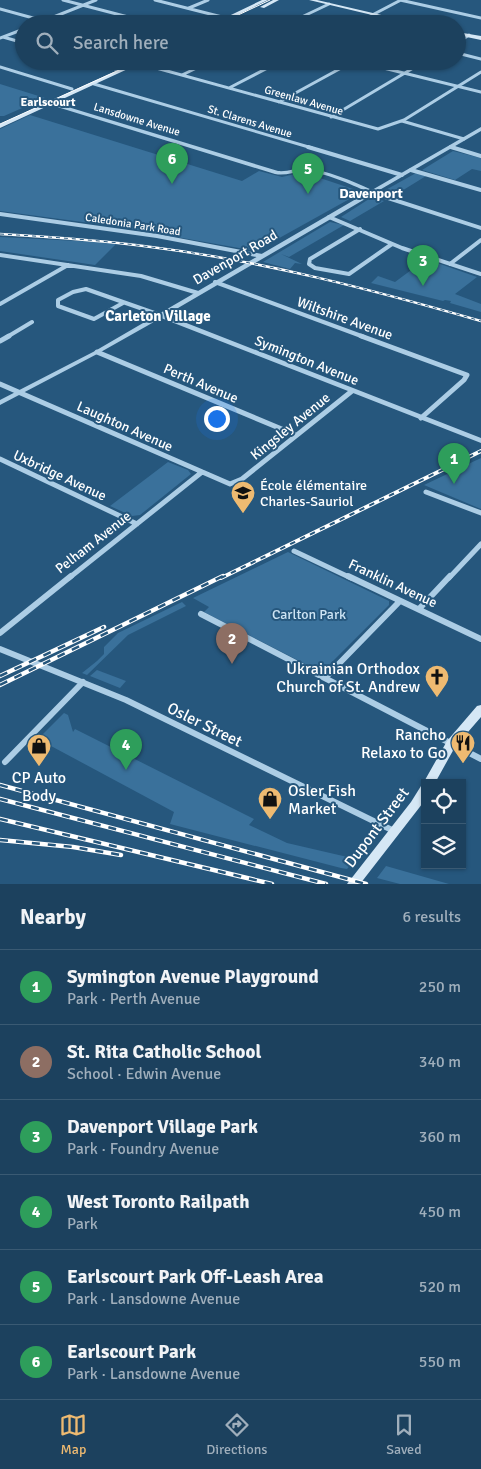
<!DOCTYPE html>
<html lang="en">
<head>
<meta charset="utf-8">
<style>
  :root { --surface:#1c415e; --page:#294c67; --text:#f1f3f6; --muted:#a0afbc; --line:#3a5a73; --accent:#eeba71 }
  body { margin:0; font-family:Signika,sans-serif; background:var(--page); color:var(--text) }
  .controls { position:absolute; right:15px; bottom:15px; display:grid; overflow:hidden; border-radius:0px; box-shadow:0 1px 4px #0004 }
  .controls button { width:45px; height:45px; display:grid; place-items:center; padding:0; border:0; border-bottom:1px solid var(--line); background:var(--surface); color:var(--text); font:25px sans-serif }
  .you { position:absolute; left:216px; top:418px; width:18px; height:18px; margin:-12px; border:4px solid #fff; border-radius:50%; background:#1a73e8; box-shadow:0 0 0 8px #1a73e833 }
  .badge { display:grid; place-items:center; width:32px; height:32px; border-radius:50%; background:var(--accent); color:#fff; font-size:16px; font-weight:700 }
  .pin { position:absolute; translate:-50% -41px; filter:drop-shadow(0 1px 2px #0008) }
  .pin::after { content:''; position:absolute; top:26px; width:18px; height:15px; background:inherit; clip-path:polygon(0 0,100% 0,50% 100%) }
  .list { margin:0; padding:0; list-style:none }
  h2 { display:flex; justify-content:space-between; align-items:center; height:65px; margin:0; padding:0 20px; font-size:21px }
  h2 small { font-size:16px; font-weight:400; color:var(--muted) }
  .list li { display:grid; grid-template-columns:32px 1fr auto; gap:15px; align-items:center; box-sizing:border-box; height:75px; padding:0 20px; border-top:1px solid var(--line) }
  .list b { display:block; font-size:19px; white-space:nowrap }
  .list p { margin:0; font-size:16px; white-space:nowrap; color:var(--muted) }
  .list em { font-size:16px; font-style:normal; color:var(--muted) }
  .icon { flex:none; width:28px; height:28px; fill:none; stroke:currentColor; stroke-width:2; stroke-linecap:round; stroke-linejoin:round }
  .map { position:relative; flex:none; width:481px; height:884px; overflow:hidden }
  .search { position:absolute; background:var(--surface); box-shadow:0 1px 4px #0004; left:15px; right:15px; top:15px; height:55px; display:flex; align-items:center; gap:12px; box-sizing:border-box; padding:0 18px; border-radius:28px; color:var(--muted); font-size:19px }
  .sheet { height:515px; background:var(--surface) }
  nav { display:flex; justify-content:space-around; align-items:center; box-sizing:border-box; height:70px; border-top:1px solid var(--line); background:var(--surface); font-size:14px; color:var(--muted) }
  nav a { display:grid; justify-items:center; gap:2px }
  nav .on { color:var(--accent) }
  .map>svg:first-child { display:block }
  .green { fill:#3a719b }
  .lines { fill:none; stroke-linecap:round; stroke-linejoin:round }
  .minor-far3 { stroke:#accde5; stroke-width:3 }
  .minor-far2 { stroke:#accde5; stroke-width:4 }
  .minor-far1 { stroke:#accde5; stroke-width:5 }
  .minor { stroke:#accde5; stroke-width:6 }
  .tertiary { fill:#accde5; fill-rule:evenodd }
  .secondary { fill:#d5e7f5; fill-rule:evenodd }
  .tram { stroke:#fff; stroke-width:1 }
  .rail-far2-casing { stroke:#fff; stroke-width:2.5 }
  .rail-far1-casing { stroke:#fff; stroke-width:4 }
  .rail-casing { stroke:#fff; stroke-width:4.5 }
  .rail-far2 { stroke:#26577d; stroke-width:1; stroke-dasharray:4; stroke-linecap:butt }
  .rail-far1 { stroke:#26577d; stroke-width:2; stroke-dasharray:5.5; stroke-linecap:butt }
  .rail { stroke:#26577d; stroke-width:2.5; stroke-dasharray:8; stroke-linecap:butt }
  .labels { text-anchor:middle; stroke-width:4; stroke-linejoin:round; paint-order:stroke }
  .far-street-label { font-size:11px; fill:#fff; stroke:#26577d }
  .far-neighbourhood-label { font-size:12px; font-weight:bold; fill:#fff; stroke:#26577d }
  .far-quarter-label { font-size:14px; font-weight:bold; fill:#fff; stroke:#26577d }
  .street-label { font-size:14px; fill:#fff; stroke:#26577d }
  .poi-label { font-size:14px; fill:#fff; stroke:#26577d; text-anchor:start }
  .park-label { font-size:14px; fill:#cee4f4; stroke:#26577d }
  .neighbourhood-label { font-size:15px; font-weight:bold; fill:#fff; stroke:#26577d }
  .near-poi-label { font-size:16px; fill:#fff; stroke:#26577d; text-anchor:end }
  .near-street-label { font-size:16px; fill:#fff; stroke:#26577d }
</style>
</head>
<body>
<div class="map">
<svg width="481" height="884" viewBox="0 0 481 884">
  <rect width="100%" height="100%" fill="#26577d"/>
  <!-- green -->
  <path class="green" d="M0,84L45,98L4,116H0Z
    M30,115L242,181L259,171L282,177L299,173L308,174L362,192L256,251L120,227L0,211V129Z
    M453,151L481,158V171L472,169L455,180L422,170Z
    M416,173L426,176L392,197L382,192Z
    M374,198L384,201L350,221L341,217L369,199Z
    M330,222L344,225L289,257L281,254L302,264L295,263L290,269L263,262Z
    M0,237L117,243L95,265L0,251Z
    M426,259L477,277L455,294L481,304V312L450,303L451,301L445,300L443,301L371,283L378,276L395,282Z
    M481,458V509L424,485Z
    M168,462L188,470L191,474L140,515L132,516L110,506Z
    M288,552L389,601V605L324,670L315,669L204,612L209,607L193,598Z
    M182,602L186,606L128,635L87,675L82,673L97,661L104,654V647L118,633Z
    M97,670L126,681L120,688L90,676Z
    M64,713L68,715L73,732L75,729L254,819L249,825L287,843L356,859L347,869L341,868L170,824L174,812L38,739Z
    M386,866L449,884H400L377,878Z"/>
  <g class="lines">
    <!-- minor-far3 -->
    <path class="minor-far3" d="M63,0L155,24
      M155,0L226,18
      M400,0L481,18
      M189,8L208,0
      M0,9L55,24
      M36,24L96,0
      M287,24L329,4
      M355,24L401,0
      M3,37L24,43
      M0,38L24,29
      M457,43L469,35
      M457,53L481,59
      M87,61L116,69
      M355,61L481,92
      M138,63L378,129L404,120L481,72
      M0,67L72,89
      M182,75L211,61
      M94,84L312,148
      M229,88L281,61
      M279,102L354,61
      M331,117L425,61
      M402,121L464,139
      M450,147L455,148"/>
    <!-- minor-far2 -->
    <path class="minor-far2" d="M308,147L402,175
      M451,147L481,156
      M411,170L481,190
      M0,214L157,236L262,256
      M329,217L402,248L481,274
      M360,229L310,259L309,264L315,268L349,274L392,244
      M0,255L141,276L198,293
      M450,264L481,240
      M215,282L364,337
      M123,303L94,319L58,306V300L73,292L86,289L160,315
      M0,304L68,265
      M7,337L32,322"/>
    <!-- minor-far1 -->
    <path class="minor-far1" d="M361,336L467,375L464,380L421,418
      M0,341L9,336
      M97,352L296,435
      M0,384L230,484L242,479L352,391
      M0,459L137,524
      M426,492L481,513
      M294,551L351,578
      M69,578L202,472
      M449,578L481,544"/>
    <!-- minor -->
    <path class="minor" d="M348,576L481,639
      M419,609L450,576
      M201,614L481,759
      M0,633L71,576
      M0,649L126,700L394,831
      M325,678L400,601
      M5,762L83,682"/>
    <!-- tertiary -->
    <path class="tertiary" d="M41,100H45L278,171C287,172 296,168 305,168C327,170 352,181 372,190L481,127V131L376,192L481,226V230L372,195L166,315L481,438V443L161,318L99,353L0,405V400L95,351L368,192C350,184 323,171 303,172C293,172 285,176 275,174L41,102Z"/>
    <!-- secondary -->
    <path class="secondary" d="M262,0H268L219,24H212Z
      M273,0H279L264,8L260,7Z
      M309,0H317L420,24H410Z
      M457,32L481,36V40L457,35Z
      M138,61H145L0,128V124Z
      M481,705V717L455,747L435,783H425V800L419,808L360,884H347L411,802L421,786L424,785L423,783L425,780L447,741L477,706Z"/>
    <!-- tram -->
    <path class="tram" d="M219,24L270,0
      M0,124L139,61"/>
    <defs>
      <path id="rail-far2" d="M0,234C51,237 101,240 151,247C263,261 373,290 481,321"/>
      <path id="rail-far1" d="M221,578L481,451"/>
      <path id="rail" d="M0,676L104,627
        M0,685L223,576
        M0,785L366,884
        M0,799L326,884
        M0,819L272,884
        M0,840L73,847L121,855"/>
    </defs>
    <!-- rail-far2 casing -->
    <use href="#rail-far2" class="rail-far2-casing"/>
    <!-- rail-far1 casing -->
    <use href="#rail-far1" class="rail-far1-casing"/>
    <!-- rail casing -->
    <use href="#rail" class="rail-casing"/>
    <!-- rail-far2 -->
    <use href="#rail-far2" class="rail-far2"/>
    <!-- rail-far1 -->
    <use href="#rail-far1" class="rail-far1"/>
    <!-- rail -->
    <use href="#rail" class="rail"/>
  </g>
  <!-- icons -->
  <defs>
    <symbol id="school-pin" viewBox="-11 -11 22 30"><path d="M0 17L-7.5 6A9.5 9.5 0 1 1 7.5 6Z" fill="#eeba71" stroke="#26577d"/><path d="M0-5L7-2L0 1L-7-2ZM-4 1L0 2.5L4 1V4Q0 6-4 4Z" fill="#111"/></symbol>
    <symbol id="church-pin" viewBox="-11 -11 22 30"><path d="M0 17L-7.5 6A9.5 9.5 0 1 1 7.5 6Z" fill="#eeba71" stroke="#26577d"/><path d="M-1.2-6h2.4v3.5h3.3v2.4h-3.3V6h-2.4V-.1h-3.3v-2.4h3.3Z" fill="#111"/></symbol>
    <symbol id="restaurant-pin" viewBox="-11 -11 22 30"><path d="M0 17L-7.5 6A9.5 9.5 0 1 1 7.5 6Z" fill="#eeba71" stroke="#26577d"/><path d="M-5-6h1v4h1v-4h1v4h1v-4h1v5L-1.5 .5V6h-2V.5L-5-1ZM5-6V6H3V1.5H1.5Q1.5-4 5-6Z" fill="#111"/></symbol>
    <symbol id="shop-pin" viewBox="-11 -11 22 30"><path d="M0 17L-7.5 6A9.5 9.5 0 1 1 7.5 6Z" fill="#eeba71" stroke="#26577d"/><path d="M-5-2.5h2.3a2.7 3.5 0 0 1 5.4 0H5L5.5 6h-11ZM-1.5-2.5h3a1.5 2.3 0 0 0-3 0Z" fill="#111"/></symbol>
  </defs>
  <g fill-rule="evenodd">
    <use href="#school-pin" x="229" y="479" width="28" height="38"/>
    <use href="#church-pin" x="423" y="663" width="28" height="38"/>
    <use href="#restaurant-pin" x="449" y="729" width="28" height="38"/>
    <use href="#shop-pin" x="25" y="732" width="28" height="38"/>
    <use href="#shop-pin" x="256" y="785" width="28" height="38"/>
  </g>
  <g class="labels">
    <!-- far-street labels -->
    <g class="far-street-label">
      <text transform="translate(304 100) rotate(16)" y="4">Greenlaw Avenue</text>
      <text transform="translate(137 119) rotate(17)" y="4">Lansdowne Avenue</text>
      <text transform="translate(250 121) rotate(17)" y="4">St. Clarens Avenue</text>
      <text transform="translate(133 224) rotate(9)" y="4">Caledonia Park Road</text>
    </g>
    <!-- far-neighbourhood labels -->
    <g class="far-neighbourhood-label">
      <text x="48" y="106">Earlscourt</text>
    </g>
    <!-- far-quarter labels -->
    <g class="far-quarter-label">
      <text x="371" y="198">Davenport</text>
    </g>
    <!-- street labels -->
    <g class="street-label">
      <text transform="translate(235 257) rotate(-30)" y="5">Davenport Road</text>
      <text transform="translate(345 318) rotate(20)" y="5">Wiltshire Avenue</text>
      <text transform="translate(307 360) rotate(22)" y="5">Symington Avenue</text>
      <text transform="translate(201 383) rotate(23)" y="5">Perth Avenue</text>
      <text transform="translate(125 426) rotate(24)" y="5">Laughton Avenue</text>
      <text transform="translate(290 426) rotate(-39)" y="5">Kingsley Avenue</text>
      <text transform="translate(60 475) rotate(25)" y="5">Uxbridge Avenue</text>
      <text transform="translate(93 542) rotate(-38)" y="5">Pelham Avenue</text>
      <text transform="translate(393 583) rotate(25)" y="5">Franklin Avenue</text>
    </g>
    <!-- poi labels -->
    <g class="poi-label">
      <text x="260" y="490">École élémentaire<tspan x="260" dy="16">Charles-Sauriol</tspan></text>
    </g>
    <!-- park labels -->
    <g class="park-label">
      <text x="309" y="619">Carlton Park</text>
    </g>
    <!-- neighbourhood labels -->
    <g class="neighbourhood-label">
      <text x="158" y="321">Carleton Village</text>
    </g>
    <!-- near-poi labels -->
    <g class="near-poi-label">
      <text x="420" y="674">Ukrainian Orthodox<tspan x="420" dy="18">Church of St. Andrew</tspan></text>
      <text x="446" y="740">Rancho<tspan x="446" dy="18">Relaxo to Go</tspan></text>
      <text x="39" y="783" text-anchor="middle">CP Auto<tspan x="39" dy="18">Body</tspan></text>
      <text x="288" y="796" text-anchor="start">Osler Fish<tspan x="288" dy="18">Market</tspan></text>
    </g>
    <!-- near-street labels -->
    <g class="near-street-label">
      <text transform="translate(205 724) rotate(26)" y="6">Osler Street</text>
      <text transform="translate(376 827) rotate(-53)" y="6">Dupont Street</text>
    </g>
  </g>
</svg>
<div class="controls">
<button><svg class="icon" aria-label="locate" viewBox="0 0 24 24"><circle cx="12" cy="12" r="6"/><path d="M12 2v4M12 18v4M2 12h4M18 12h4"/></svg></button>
<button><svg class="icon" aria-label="layers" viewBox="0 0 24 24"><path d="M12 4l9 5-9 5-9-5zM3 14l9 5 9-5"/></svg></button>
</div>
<div class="you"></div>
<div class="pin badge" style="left:454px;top:484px;background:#2e9e5b">1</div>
<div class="pin badge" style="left:232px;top:664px;background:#8d6e63">2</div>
<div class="pin badge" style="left:423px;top:286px;background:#2e9e5b">3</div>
<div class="pin badge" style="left:126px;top:770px;background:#2e9e5b">4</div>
<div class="pin badge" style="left:308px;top:194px;background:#2e9e5b">5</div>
<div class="pin badge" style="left:172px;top:184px;background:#2e9e5b">6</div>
<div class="search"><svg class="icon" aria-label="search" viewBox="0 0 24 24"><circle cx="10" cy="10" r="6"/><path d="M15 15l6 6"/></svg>Search here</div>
</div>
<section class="sheet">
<h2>Nearby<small>6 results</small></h2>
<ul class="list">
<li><span class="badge" style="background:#2e9e5b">1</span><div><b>Symington Avenue Playground</b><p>Park · Perth Avenue</p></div><em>250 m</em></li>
<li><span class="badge" style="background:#8d6e63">2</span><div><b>St. Rita Catholic School</b><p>School · Edwin Avenue</p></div><em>340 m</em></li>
<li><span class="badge" style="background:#2e9e5b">3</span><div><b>Davenport Village Park</b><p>Park · Foundry Avenue</p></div><em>360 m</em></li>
<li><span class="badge" style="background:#2e9e5b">4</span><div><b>West Toronto Railpath</b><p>Park</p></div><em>450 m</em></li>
<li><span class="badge" style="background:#2e9e5b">5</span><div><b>Earlscourt Park Off-Leash Area</b><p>Park · Lansdowne Avenue</p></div><em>520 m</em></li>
<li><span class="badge" style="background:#2e9e5b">6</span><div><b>Earlscourt Park</b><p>Park · Lansdowne Avenue</p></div><em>550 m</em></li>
</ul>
</section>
<nav>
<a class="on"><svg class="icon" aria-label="map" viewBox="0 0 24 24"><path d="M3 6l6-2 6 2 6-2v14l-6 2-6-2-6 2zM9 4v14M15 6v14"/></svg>Map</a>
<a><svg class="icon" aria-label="directions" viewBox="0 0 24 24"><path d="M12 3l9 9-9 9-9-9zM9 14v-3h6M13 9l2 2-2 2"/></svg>Directions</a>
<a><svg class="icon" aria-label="saved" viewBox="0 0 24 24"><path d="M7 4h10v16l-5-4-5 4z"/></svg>Saved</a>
</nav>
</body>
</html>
